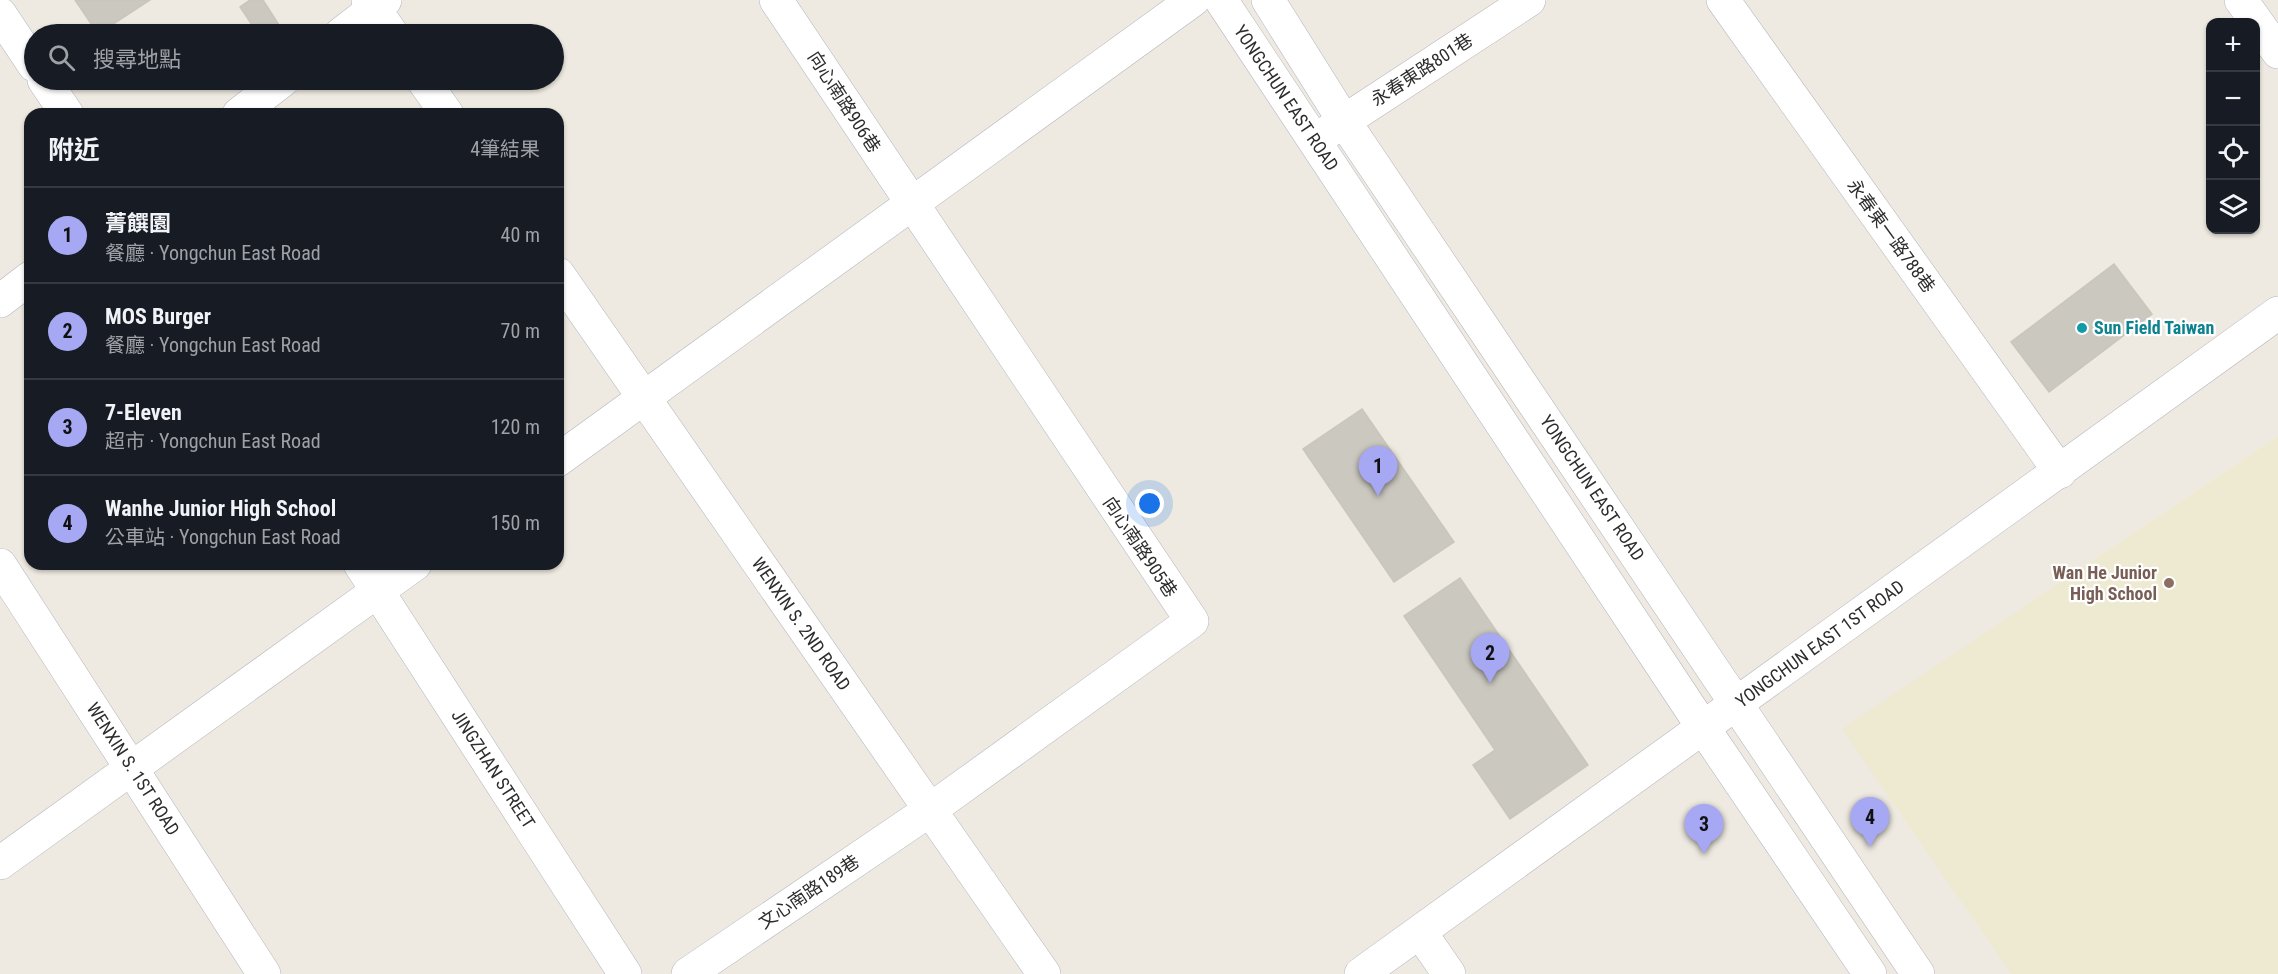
<!DOCTYPE html>
<html lang="zh-TW">
<head>
<meta charset="utf-8">
<style>
  :root { --surface:#171b24; --page:#242831; --text:#f1f3f6; --muted:#9ea1a6; --line:#363941; --accent:#a6a8f4 }
  body { margin:0; font-family:"Roboto Condensed","Noto Sans TC",sans-serif; background:var(--page); color:var(--text) }
  .controls { position:absolute; right:18px; top:18px; display:grid; overflow:hidden; border-radius:12px; box-shadow:0 2px 4px #0004 }
  .controls button { width:54px; height:54px; display:grid; place-items:center; padding:0; border:0; border-bottom:2px solid var(--line); background:var(--surface); color:var(--text); font:30px sans-serif }
  .you { position:absolute; left:1150px; top:504px; width:21px; height:21px; margin:-15px; border:4px solid #fff; border-radius:50%; background:#1a73e8; box-shadow:0 0 0 9px #1a73e833 }
  .badge { display:grid; place-items:center; width:39px; height:39px; border-radius:50%; background:var(--accent); color:#111; font-size:20px; font-weight:700 }
  .pin { position:absolute; translate:-50% -50px; filter:drop-shadow(0 2px 3px #0008) }
  .pin::after { content:''; position:absolute; top:32px; width:21px; height:18px; background:inherit; clip-path:polygon(0 0,100% 0,50% 100%) }
  .list { margin:0; padding:0; list-style:none }
  h2 { display:flex; justify-content:space-between; align-items:center; height:78px; margin:0; padding:0 24px; font-size:26px }
  h2 small { font-size:20px; font-weight:400; color:var(--muted) }
  .list li { display:grid; grid-template-columns:39px 1fr auto; gap:18px; align-items:center; box-sizing:border-box; height:96px; padding:0 24px; border-top:2px solid var(--line) }
  .list b { display:block; font-size:22px; white-space:nowrap }
  .list p { margin:0; font-size:20px; white-space:nowrap; color:var(--muted) }
  .list em { font-size:20px; font-style:normal; color:var(--muted) }
  .icon { flex:none; width:33px; height:33px; fill:none; stroke:currentColor; stroke-width:2; stroke-linecap:round; stroke-linejoin:round }
  .map { position:relative; flex:none; width:2278px; height:974px; overflow:hidden }
  .search { position:absolute; background:var(--surface); box-shadow:0 2px 4px #0004; left:24px; top:24px; width:540px; height:66px; display:flex; align-items:center; gap:15px; box-sizing:border-box; padding:0 21px; border-radius:33px; color:var(--muted); font-size:22px }
  .panel { position:absolute; background:var(--surface); box-shadow:0 2px 4px #0004; left:24px; top:108px; width:540px; height:462px; border-radius:18px }
  .map>svg:first-child { display:block }
  .education { fill:#eeead1 }
  .building { fill:#cac8bf; stroke:#c9c6ba; stroke-width:1.5 }
  .lines { fill:none; stroke-linecap:round; stroke-linejoin:round }
  .minor-casing { stroke:#b4b4bf; stroke-width:34 }
  .minor { stroke:#fff; stroke-width:33 }
  .culture-dot { fill:#0f9aa8; stroke:#fff; stroke-width:2 }
  .education-dot { fill:#8d6e63; stroke:#fff; stroke-width:2 }
  .labels { text-anchor:middle; stroke-width:4.5; stroke-linejoin:round; paint-order:stroke }
  .street-label { font-size:18px; fill:#2d2d2d; stroke:#fff }
  .culture-label { font-size:18px; font-weight:bold; fill:#0d838f; stroke:#fff; text-anchor:start }
  .education-label { font-size:18px; font-weight:bold; fill:#785e54; stroke:#fff; text-anchor:end }
</style>
</head>
<body>
<div class="map">
<svg width="2278" height="974" viewBox="0 0 2278 974">
  <rect width="100%" height="100%" fill="#eeeae1"/>
  <!-- education -->
  <path class="education" d="M2278,436V974H2011L1842,729Z"/>
  <!-- building -->
  <path class="building" d="M75,0H150L98,34Z
    M250,0H263L281,28L272,34H258L240,7Z
    M2114,264L2152,314L2049,392L2011,342Z
    M1362,409L1454,542L1394,582L1303,449Z
    M1460,578L1588,765L1510,819L1473,765L1495,750L1404,616Z"/>
  <g class="lines">
    <defs>
      <path id="minor" d="M368,0L392,34
        M1221,0L1702,726L1870,974
        M1268,0L1344,121L1918,974
        M1723,0L2060,472
        M2241,0L2278,52
        M0,14L34,65
        M341,34L385,0
        M44,80L67,114
        M423,80L447,114
        M239,114L283,80
        M1326,133L1529,0
        M558,274L1044,974
        M0,301L30,278
        M558,460L1193,0
        M360,564L625,974
        M0,565L264,974
        M0,863L415,564
        M1420,932L1449,974
        M688,974L930,810L1192,621L776,0
        M1361,974L2278,313"/>
    </defs>
    <!-- minor casing -->
    <use href="#minor" class="minor-casing"/>
    <!-- minor -->
    <use href="#minor" class="minor"/>
  </g>
  <!-- markers -->
  <circle class="culture-dot" cx="2082" cy="328" r="6"/>
  <circle class="education-dot" cx="2169" cy="583" r="6"/>
  <g class="labels">
    <!-- street labels -->
    <g class="street-label">
      <text transform="translate(1422 70) rotate(-33)" y="6">永春東路801巷</text>
      <text transform="translate(1286 98) rotate(56)" y="6">YONGCHUN EAST ROAD</text>
      <text transform="translate(844 102) rotate(57)" y="6">向心南路906巷</text>
      <text transform="translate(1891 236) rotate(54)" y="6">永春東一路788巷</text>
      <text transform="translate(1592 488) rotate(56)" y="6">YONGCHUN EAST ROAD</text>
      <text transform="translate(1140 547) rotate(56)" y="6">向心南路905巷</text>
      <text transform="translate(801 624) rotate(55)" y="6">WENXIN S. 2ND ROAD</text>
      <text transform="translate(1820 644) rotate(-36)" y="6">YONGCHUN EAST 1ST ROAD</text>
      <text transform="translate(133 769) rotate(57)" y="6">WENXIN S. 1ST ROAD</text>
      <text transform="translate(493 769) rotate(57)" y="6">JINGZHAN STREET</text>
      <text transform="translate(809 892) rotate(-34)" y="6">文心南路189巷</text>
    </g>
    <!-- culture labels -->
    <g class="culture-label">
      <text x="2094" y="334">Sun Field Taiwan</text>
    </g>
    <!-- education labels -->
    <g class="education-label">
      <text x="2157" y="579">Wan He Junior<tspan x="2157" dy="21">High School</tspan></text>
    </g>
  </g>
</svg>
<div class="controls">
<button>+</button>
<button>−</button>
<button><svg class="icon" aria-label="locate" viewBox="0 0 24 24"><circle cx="12" cy="12" r="6"/><path d="M12 2v4M12 18v4M2 12h4M18 12h4"/></svg></button>
<button><svg class="icon" aria-label="layers" viewBox="0 0 24 24"><path d="M12 4l9 5-9 5-9-5zM3 14l9 5 9-5"/></svg></button>
</div>
<div class="you"></div>
<div class="pin badge" style="left:1378px;top:496px">1</div>
<div class="pin badge" style="left:1490px;top:683px">2</div>
<div class="pin badge" style="left:1704px;top:854px">3</div>
<div class="pin badge" style="left:1870px;top:847px">4</div>
<div class="search"><svg class="icon" aria-label="search" viewBox="0 0 24 24"><circle cx="10" cy="10" r="6"/><path d="M15 15l6 6"/></svg>搜尋地點</div>
<section class="panel">
<h2>附近<small>4筆結果</small></h2>
<ul class="list">
<li><span class="badge">1</span><div><b>菁饌園</b><p>餐廳 · Yongchun East Road</p></div><em>40 m</em></li>
<li><span class="badge">2</span><div><b>MOS Burger</b><p>餐廳 · Yongchun East Road</p></div><em>70 m</em></li>
<li><span class="badge">3</span><div><b>7-Eleven</b><p>超市 · Yongchun East Road</p></div><em>120 m</em></li>
<li><span class="badge">4</span><div><b>Wanhe Junior High School</b><p>公車站 · Yongchun East Road</p></div><em>150 m</em></li>
</ul>
</section>
</div>
</body>
</html>
